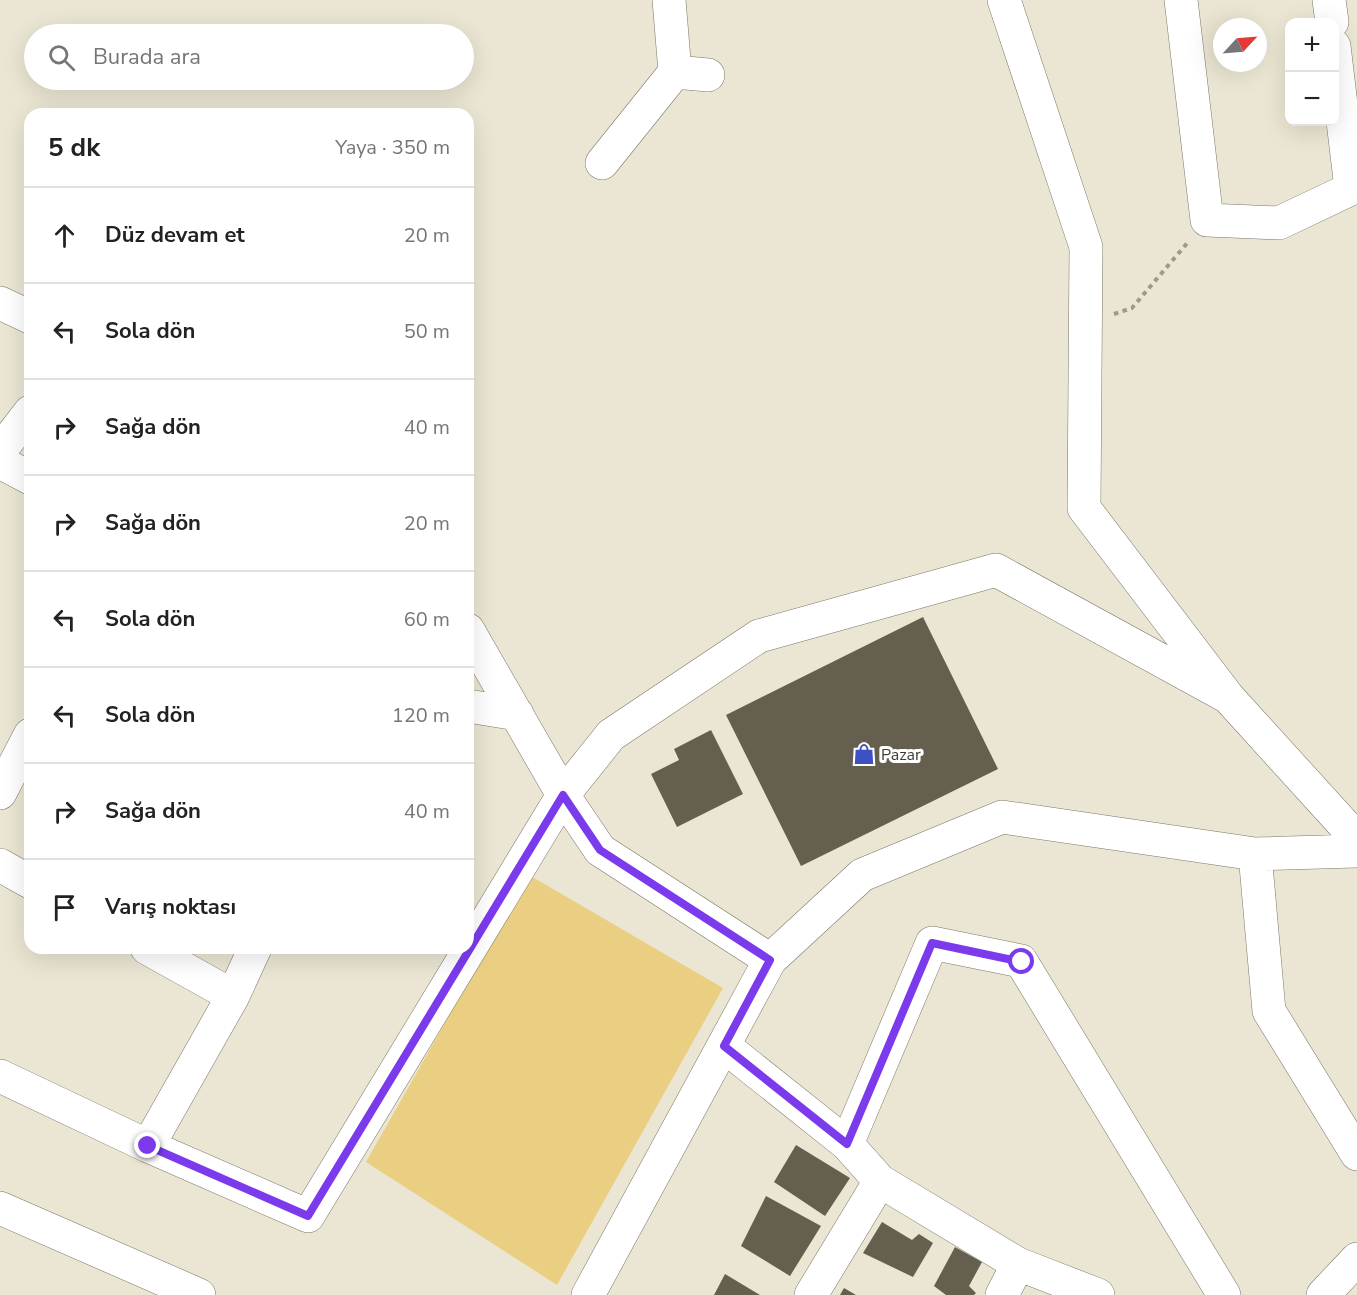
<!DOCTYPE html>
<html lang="tr">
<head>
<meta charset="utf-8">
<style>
  :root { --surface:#fff; --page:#f6f6f6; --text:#222; --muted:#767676; --line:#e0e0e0 }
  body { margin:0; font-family:"Nunito Sans",sans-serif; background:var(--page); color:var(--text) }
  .controls { position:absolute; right:18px; top:18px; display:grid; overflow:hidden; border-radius:12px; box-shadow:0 6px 24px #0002 }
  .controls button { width:54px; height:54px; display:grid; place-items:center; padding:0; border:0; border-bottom:2px solid var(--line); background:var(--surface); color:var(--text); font:30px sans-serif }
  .compass { position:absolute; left:1213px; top:18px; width:54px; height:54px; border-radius:50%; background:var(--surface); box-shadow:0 6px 24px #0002; rotate:64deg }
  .stop { position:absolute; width:18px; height:18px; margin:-14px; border:4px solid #7c3aed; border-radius:50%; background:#fff }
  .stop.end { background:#7c3aed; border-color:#fff; box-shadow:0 2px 6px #0008 }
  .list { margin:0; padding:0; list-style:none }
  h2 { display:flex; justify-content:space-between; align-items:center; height:78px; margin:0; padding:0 24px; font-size:26px }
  h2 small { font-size:20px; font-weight:400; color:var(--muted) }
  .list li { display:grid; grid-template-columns:39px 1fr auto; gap:18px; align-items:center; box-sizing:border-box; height:96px; padding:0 24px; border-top:2px solid var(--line) }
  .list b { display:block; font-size:22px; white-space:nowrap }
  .list em { font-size:20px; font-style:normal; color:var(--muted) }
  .icon { flex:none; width:33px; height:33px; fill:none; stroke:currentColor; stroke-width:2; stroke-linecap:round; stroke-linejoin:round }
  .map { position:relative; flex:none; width:1357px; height:1295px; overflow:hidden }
  .search { position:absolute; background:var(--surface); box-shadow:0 6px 24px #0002; left:24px; top:24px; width:450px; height:66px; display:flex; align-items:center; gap:15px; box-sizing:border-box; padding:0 21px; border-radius:33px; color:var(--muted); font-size:22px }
  .panel { position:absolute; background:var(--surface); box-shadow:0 6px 24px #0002; left:24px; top:108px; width:450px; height:846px; border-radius:18px }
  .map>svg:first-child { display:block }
  .green { fill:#eacf82 }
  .building { fill:#645f4f }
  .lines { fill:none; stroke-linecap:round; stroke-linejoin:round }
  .minor-casing { stroke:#7c7667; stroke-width:34 }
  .path { stroke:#9d998c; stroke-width:4; stroke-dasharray:4.5 4.5; stroke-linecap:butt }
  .minor { stroke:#fff; stroke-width:33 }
  .route { stroke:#7c3aed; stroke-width:8 }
  .labels { text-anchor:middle; stroke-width:6; stroke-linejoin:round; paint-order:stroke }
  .poi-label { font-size:16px; fill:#3e3c35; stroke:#fff; text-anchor:start }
</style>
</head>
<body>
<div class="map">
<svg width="1357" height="1295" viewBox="0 0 1357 1295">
  <rect width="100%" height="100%" fill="#ebe5d3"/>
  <!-- green -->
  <path class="green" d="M529,875L723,988L557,1285L366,1162Z"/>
  <!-- building -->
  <path class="building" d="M923,617L998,769L801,866L726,715Z
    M711,730L743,794L677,827L651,774L679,760L674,749Z
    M796,1145L850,1178L825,1216L774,1182Z
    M766,1196L821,1226L790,1276L741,1246Z
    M882,1222L912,1240L919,1234L933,1243L913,1277L863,1253Z
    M955,1247L982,1262L969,1286L976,1293L974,1295H946L934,1286Z
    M725,1274L760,1295H714Z
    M844,1288L856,1295H840Z"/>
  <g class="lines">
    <defs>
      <path id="minor" d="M1004,0L1086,247L1084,508L1228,697L1357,839
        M1181,0L1207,220L1279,223L1357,186
        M1329,0L1332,22
        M1334,46L1351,188
        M675,72L708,75
        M602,163L675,72L669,0
        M0,303L30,317
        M0,451L30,412
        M0,462L30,478
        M468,630L563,795L600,850L770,960
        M468,706L517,714
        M0,793L30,735
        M1255,854L1269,1011L1357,1154
        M0,865L30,882
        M147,948L233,996
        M724,1046L847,1144L880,1181L1018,1264L1098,1295
        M0,1076L148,1146L308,1216L563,795L611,735L759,636L996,570L1228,697
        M847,1144L932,943L1021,961L1224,1295
        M148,1146L233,996L255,948
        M0,1208L199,1295
        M588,1295L770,960L862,875L1002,817L1255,854L1357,851
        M811,1295L880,1181
        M1002,1295L1018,1264
        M1323,1295L1357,1259"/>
    </defs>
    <!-- minor casing -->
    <use href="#minor" class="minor-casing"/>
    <!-- path -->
    <path class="path" d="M1114,314L1132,308L1189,241"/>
    <!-- minor -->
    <use href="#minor" class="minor"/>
  </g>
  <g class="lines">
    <!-- route -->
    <path class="route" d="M148,1146L308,1216L563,795L600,850L770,960L724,1046L847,1144L932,943L1022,962"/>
  </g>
  <!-- icons -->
  <defs>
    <symbol id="shop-bare" viewBox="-9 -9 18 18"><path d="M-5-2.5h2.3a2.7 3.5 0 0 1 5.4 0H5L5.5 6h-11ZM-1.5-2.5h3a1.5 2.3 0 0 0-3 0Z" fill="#3e51c4" stroke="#fff" stroke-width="2.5" paint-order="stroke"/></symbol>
  </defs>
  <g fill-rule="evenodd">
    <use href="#shop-bare" x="849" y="739" width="30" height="30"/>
  </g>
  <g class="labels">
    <!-- poi labels -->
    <g class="poi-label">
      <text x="881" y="760">Pazar</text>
    </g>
  </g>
</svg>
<div class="controls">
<button>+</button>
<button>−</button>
</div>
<svg class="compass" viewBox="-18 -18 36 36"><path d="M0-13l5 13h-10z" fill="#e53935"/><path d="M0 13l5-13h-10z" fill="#767676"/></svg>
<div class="stop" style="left:1022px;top:962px"></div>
<div class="stop end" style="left:148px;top:1146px"></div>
<div class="search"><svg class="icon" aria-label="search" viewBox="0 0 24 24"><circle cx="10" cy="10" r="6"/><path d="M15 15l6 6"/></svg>Burada ara</div>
<section class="panel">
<h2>5 dk<small>Yaya · 350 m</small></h2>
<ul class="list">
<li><svg class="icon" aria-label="ahead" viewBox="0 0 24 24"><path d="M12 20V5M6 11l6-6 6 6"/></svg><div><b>Düz devam et</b></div><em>20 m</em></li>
<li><svg class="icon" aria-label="left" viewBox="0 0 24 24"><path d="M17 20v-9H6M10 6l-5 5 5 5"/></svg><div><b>Sola dön</b></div><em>50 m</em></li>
<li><svg class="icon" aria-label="right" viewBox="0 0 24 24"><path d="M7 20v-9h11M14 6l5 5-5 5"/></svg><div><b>Sağa dön</b></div><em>40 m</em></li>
<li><svg class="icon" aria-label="right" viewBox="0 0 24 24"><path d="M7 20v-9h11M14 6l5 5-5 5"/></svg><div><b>Sağa dön</b></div><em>20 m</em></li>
<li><svg class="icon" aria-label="left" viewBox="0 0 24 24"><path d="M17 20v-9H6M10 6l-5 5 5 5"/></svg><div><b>Sola dön</b></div><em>60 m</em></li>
<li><svg class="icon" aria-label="left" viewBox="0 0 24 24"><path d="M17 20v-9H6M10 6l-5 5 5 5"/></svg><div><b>Sola dön</b></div><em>120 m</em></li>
<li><svg class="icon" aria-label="right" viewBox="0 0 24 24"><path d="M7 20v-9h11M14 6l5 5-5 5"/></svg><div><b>Sağa dön</b></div><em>40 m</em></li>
<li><svg class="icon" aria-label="arrive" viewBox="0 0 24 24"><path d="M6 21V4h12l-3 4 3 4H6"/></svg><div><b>Varış noktası</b></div></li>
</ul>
</section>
</div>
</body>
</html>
